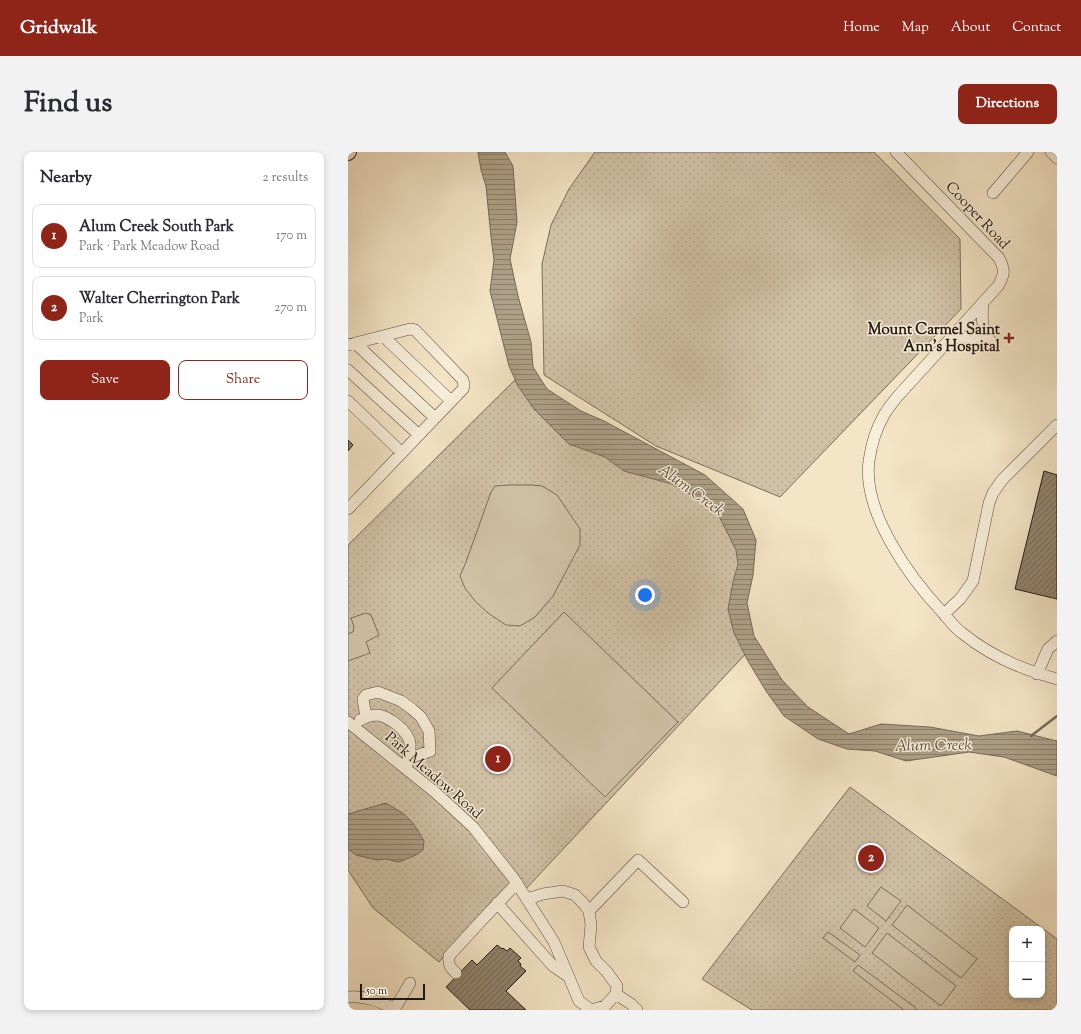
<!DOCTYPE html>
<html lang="en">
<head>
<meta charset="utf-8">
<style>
  :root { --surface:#fff; --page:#f2f2f3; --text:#2b2b33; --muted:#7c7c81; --line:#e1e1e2; --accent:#8f2418 }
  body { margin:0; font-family:"Sorts Mill Goudy",serif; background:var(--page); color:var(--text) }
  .controls { position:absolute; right:12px; bottom:12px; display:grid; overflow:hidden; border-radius:8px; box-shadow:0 2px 6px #0003 }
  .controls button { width:36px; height:36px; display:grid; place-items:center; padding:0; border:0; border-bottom:1px solid var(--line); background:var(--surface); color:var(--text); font:20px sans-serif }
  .scale { position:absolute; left:12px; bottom:10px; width:65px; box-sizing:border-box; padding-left:4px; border:2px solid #251911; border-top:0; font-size:11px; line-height:14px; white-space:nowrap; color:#251911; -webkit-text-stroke:3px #f8eeda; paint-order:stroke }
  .you { position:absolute; left:297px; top:443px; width:14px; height:14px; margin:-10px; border:3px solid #fff; border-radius:50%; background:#1a73e8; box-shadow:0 0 0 6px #1a73e833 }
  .badge { display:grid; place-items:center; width:26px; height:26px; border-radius:50%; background:var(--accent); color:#fff; font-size:13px; font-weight:700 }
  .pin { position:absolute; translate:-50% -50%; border:2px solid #fff; box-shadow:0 1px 4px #0006 }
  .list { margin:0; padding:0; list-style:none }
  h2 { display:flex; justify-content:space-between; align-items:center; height:52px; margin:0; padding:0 16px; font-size:17px }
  h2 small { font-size:13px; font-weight:400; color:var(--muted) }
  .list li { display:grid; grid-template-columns:26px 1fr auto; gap:12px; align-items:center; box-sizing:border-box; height:64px; margin:0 8px 8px; padding:0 8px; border:1px solid var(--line); border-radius:8px }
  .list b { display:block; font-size:15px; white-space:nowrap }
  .list p { margin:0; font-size:13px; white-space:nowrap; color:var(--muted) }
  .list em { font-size:13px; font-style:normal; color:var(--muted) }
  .actions { display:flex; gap:8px; padding:12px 16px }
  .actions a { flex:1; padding:9px 0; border:1px solid var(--accent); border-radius:8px; text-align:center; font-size:14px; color:var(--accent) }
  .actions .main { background:var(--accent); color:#fff }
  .map { position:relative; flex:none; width:709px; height:858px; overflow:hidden; border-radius:8px }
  header { display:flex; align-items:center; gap:24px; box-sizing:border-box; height:56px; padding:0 20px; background:var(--accent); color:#fff }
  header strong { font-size:19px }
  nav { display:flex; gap:22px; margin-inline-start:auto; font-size:14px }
  .intro { display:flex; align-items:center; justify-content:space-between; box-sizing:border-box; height:96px; padding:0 24px }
  h1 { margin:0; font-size:28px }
  .button { padding:10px 18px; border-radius:8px; background:var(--accent); color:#fff; font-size:14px; font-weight:700 }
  main { display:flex; gap:24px; padding:0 24px }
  aside { flex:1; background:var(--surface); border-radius:8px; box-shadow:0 2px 6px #0003 }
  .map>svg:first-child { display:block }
  .grass { fill:url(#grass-dots); stroke:#7b6e5c; fill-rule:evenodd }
  .garden { fill:#d1c2a7; stroke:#7b6e5c }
  .water { fill:url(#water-rules); stroke:#776a58 }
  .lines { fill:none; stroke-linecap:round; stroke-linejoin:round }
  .stream { stroke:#776a58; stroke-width:2.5 }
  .building { fill:url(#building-hatch); stroke:#251911 }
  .minor-casing { stroke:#594c3e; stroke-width:12 }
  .major-casing { stroke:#251911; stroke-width:16 }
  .minor { stroke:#f8eeda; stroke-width:11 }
  .major { stroke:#f4e5c6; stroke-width:14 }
  .poi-dot { fill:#8f2418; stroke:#f8eeda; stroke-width:1.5 }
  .labels { text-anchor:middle; stroke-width:3; stroke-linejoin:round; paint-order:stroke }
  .street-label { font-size:15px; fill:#251911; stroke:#f8eeda }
  .poi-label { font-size:15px; font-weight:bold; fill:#251911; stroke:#f8eeda; text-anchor:end }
  .water-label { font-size:16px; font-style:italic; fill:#5c4f41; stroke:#f8eeda }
</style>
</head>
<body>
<header>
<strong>Gridwalk</strong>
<nav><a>Home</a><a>Map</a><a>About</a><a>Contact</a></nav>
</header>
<div class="intro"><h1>Find us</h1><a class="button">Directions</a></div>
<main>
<aside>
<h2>Nearby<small>2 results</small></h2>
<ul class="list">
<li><span class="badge">1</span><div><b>Alum Creek South Park</b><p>Park · Park Meadow Road</p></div><em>170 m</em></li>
<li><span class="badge">2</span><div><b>Walter Cherrington Park</b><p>Park</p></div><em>270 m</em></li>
</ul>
<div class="actions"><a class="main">Save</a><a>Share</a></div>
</aside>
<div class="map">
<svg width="709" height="858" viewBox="0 0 709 858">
  <defs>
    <pattern id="grass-dots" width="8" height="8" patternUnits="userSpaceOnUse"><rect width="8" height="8" fill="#d1c2a7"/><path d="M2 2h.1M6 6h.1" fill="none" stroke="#b3a68f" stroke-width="1.8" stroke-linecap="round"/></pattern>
    <pattern id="water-rules" width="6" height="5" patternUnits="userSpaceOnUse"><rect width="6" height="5" fill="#aea088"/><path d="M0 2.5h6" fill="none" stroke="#8d826e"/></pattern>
    <pattern id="building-hatch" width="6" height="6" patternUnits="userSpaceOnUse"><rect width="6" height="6" fill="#91836f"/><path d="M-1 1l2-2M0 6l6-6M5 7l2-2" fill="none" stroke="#766a5a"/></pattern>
  </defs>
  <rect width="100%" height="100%" fill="#f4e5c6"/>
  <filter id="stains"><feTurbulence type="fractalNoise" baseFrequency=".005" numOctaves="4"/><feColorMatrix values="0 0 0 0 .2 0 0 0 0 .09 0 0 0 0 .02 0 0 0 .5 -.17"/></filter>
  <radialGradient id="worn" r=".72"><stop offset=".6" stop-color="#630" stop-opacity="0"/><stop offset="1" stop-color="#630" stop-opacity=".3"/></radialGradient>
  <!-- grass -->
  <path class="grass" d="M247,0H526L612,87L613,157L432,345L308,294L196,223L194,112L203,73L221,37Z
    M173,222L378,357L401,400L392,456L404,495L175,740L166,727L91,810L25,756L0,718V393Z
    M502,635L709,787V858H404L354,827ZM664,777H694V843H664Z"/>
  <!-- garden -->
  <path class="garden" d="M162,333H183L194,334L209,343L232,377V393L205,444L187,465L172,474L158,473L140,461L127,449L117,436L112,424L118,410L143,340L147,334Z
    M216,460L330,570L257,645L144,536Z
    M18,461L23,463L31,483L18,490L22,501L0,509V482L5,480L6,475L3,466Z
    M533,735L553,749L538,769L519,754Z
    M559,753L629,807L613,826L544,773Z
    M506,757L531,776L517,795L492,776Z
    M480,780L512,803L507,810L475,786Z
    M539,781L608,834L593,854L524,801Z
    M510,813L568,856L567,858H556L505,819Z"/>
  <!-- water -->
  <path class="water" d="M130,0H157L165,14L169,70L162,107L170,144L183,190L185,215L199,237L233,259L256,269L357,323L395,357L408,388L405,423L399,451L406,484L434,528L460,555L501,582L533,572L582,575L631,584L669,579L709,589V624L656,605L621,600L558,609L527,599L499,597L470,587L436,564L418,539L400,509L386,481L380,457L385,430L390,412L388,398L370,362L342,342L324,332L276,319L257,305L221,292L186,257L170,234L161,214L142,139L146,108L143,85L138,34L133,18Z
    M38,651L56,662L65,671L76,689L75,698L68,703L51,710L38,707L29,708L8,703L0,697V662Z"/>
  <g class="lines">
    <!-- stream -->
    <path class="stream" d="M683,584L709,564"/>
  </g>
  <!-- building -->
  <path class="building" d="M0,288L5,293L0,299Z
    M696,319L709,323V447L667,437Z
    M149,793L154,797L155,796L159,799L162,796L173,806L170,809L173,812L172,814L178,819L158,839L178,858H122L98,835L124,808L129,813Z"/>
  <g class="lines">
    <defs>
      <path id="minor" d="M548,0L651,106C657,118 657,122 650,134L550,244C545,250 540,256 536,263C528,277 523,294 521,309C514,360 562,426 595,461C601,468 607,476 614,481C641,503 675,518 709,527
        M703,0L709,6
        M645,41L680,0
        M635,151C633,171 634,176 645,193
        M35,184L103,249
        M602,187C619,183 629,186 645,193
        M7,191L87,266
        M0,193L62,177L67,178L70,181L115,228L116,234L115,237L0,357
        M0,218L71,283
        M0,249L54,301
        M596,462L612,447L625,429L641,351L645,341L654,328L709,273
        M689,522L700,497L709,489
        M18,565L15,547L18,543L30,540L53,549L64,557L73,565L81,579L82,599L60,607
        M12,568C18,565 24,563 30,563C42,565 60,579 62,591C63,596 60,607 59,613
        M0,570L88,641L125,675L166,727L206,790L231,849L243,858L257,854L268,842
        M179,747L195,742L215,739L227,743L235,751L241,759L243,773L241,795L248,809L259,820L269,834L268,842
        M149,751L205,814L221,825
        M241,759L290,708L335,750
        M108,821C102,815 100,813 101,804L134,768L169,731
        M268,842L283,852L289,858
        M0,845C17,843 32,850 47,857
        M46,858L62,831"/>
      <path id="major" d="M0,1L1,0"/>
    </defs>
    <!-- minor casing -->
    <use href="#minor" class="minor-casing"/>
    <!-- major casing -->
    <use href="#major" class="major-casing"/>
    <!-- minor -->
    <use href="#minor" class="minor"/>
    <!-- major -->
    <use href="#major" class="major"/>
  </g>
  <!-- markers -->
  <path class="poi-dot" d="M659 180h4v4h4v4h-4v4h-4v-4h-4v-4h4z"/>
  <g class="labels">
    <!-- street labels -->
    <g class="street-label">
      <text transform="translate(630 63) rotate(47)" y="5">Cooper Road</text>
      <text transform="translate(86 623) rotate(41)" y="5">Park Meadow Road</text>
    </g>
    <!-- poi labels -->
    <g class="poi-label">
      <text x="652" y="182">Mount Carmel Saint<tspan x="652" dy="17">Ann's Hospital</tspan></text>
    </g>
    <!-- water labels -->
    <g class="water-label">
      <text transform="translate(344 337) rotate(36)" y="6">Alum Creek</text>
      <text transform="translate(585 592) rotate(-1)" y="6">Alum Creek</text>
    </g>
  </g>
  <rect width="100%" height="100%" filter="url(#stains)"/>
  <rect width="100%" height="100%" fill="url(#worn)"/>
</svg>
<div class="controls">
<button>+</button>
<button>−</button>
</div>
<div class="scale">50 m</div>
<div class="you"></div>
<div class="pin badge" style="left:150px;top:607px">1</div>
<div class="pin badge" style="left:523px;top:706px">2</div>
</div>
</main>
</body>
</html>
